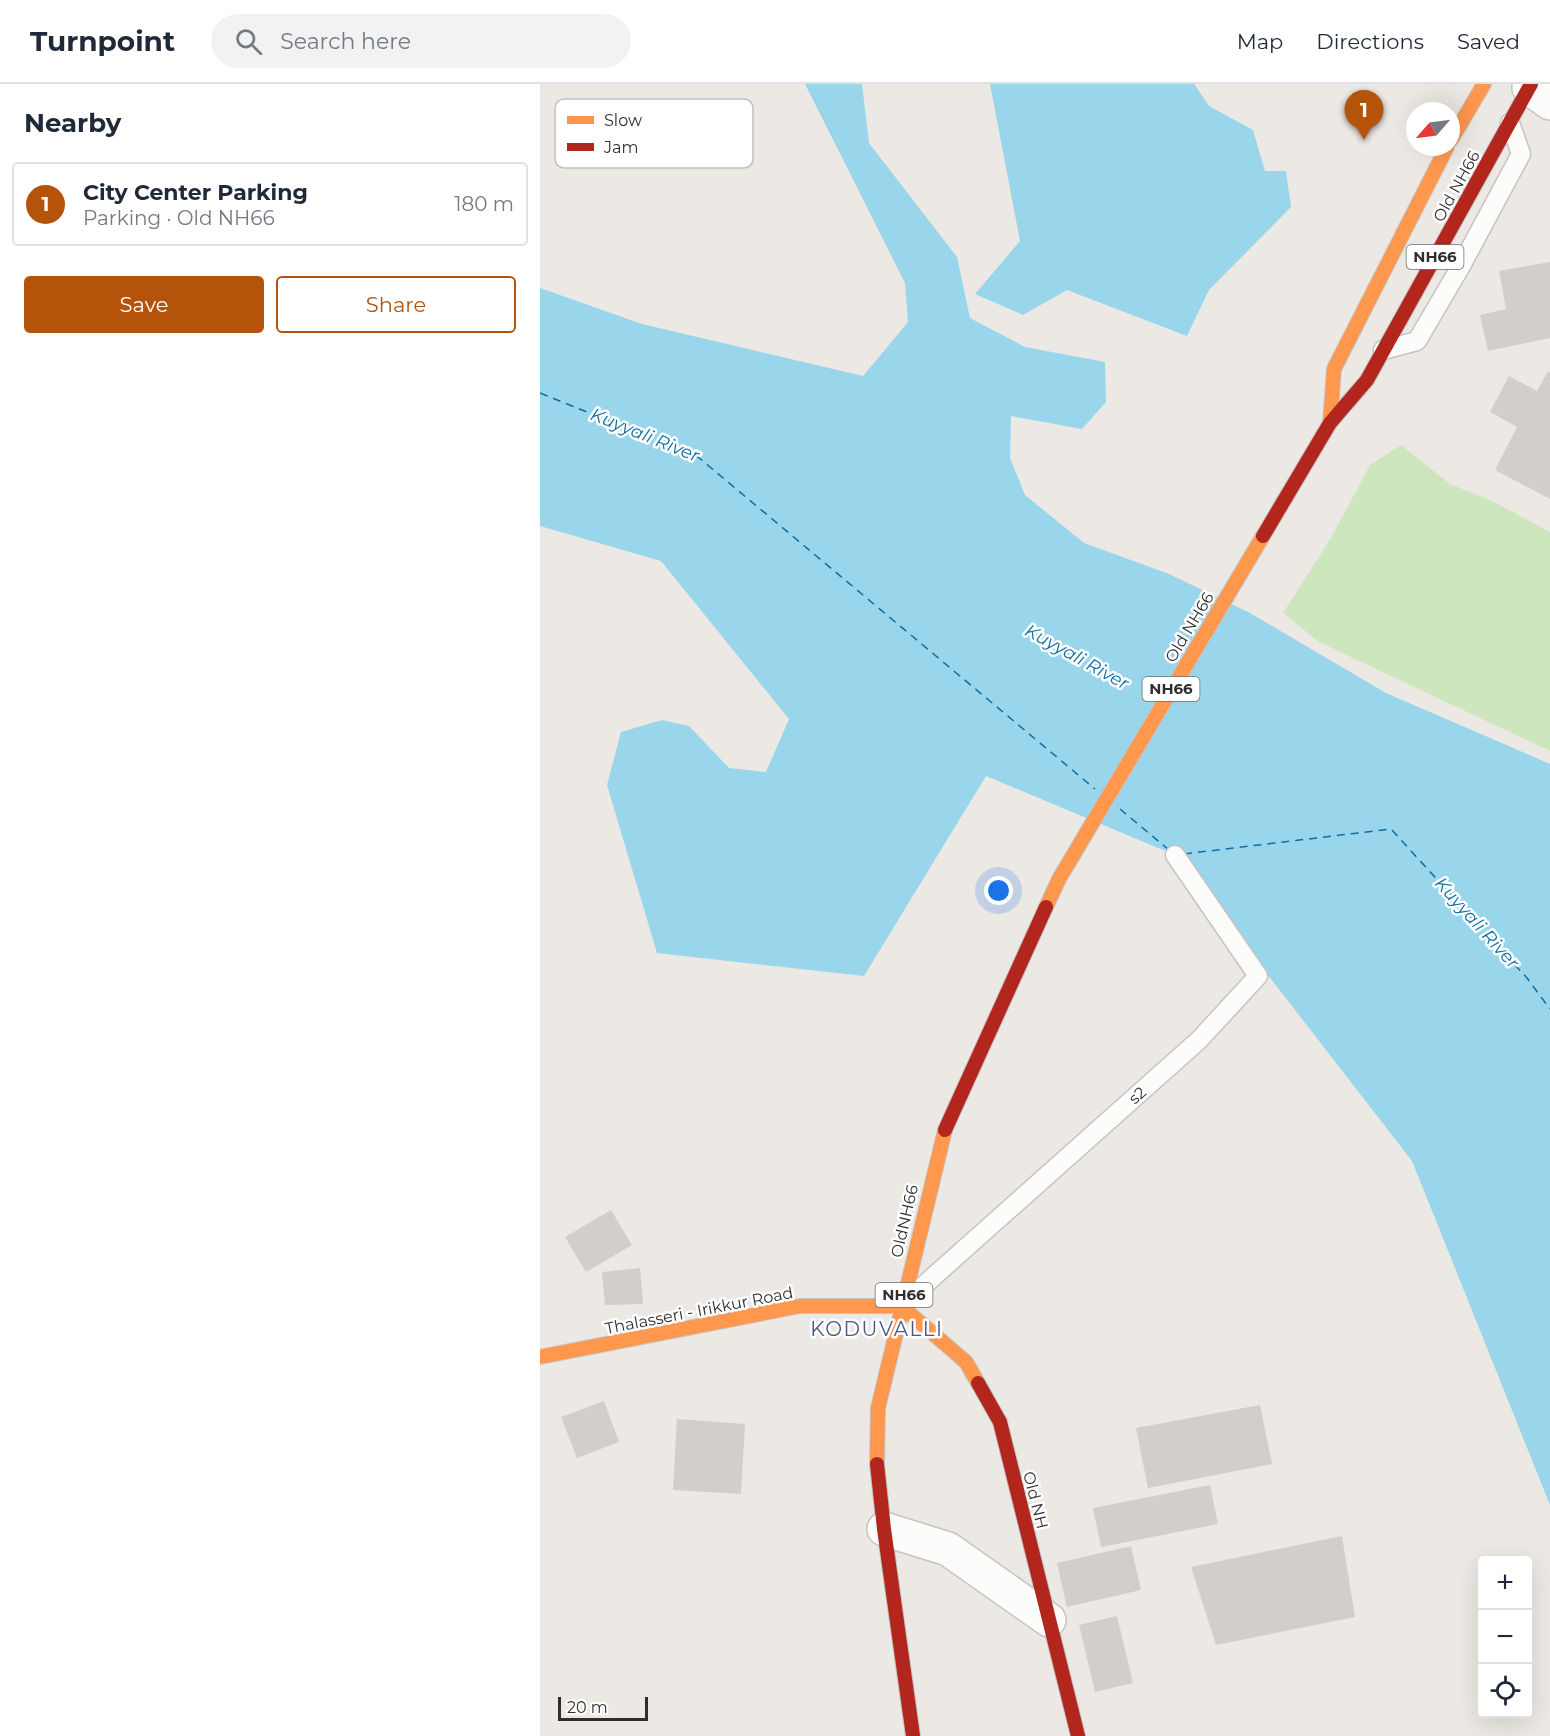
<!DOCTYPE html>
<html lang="en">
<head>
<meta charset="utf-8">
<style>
  :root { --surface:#fff; --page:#f2f2f3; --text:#1f2937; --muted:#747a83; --line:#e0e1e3; --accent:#b45309 }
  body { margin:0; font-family:Montserrat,sans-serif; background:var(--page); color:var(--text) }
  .controls { position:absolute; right:18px; bottom:18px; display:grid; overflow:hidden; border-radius:6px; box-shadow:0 6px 24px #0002 }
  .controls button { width:54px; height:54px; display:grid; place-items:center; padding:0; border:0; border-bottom:2px solid var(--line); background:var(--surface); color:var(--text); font:30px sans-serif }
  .compass { position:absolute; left:866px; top:18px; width:54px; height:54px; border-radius:50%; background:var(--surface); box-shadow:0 6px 24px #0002; rotate:242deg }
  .scale { position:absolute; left:18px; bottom:15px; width:90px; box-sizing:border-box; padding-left:6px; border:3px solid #2e2e2e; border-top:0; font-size:16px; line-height:21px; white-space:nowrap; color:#2e2e2e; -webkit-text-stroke:4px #fff; paint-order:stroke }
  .you { position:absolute; left:459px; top:807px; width:21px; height:21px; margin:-15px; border:4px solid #fff; border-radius:50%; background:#1a73e8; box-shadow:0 0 0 9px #1a73e833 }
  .badge { display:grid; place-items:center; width:39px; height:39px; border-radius:50%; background:var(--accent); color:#fff; font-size:20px; font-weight:700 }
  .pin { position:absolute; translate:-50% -50px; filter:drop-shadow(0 2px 3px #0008) }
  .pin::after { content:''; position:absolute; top:32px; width:21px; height:18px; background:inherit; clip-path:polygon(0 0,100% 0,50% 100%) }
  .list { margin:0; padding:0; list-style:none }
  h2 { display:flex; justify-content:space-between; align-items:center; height:78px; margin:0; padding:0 24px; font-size:26px }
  h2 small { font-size:20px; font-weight:400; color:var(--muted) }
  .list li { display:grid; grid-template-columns:39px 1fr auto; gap:18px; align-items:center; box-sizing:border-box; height:84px; margin:0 12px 12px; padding:0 12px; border:2px solid var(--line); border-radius:6px }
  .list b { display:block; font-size:22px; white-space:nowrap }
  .list p { margin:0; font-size:20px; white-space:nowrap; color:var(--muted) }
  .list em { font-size:20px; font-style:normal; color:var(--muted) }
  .actions { display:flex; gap:12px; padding:18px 24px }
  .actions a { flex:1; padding:14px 0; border:2px solid var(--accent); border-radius:6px; text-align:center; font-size:21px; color:var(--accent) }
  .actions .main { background:var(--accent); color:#fff }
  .icon { flex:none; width:33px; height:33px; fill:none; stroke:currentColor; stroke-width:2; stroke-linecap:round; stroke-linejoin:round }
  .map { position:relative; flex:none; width:1010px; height:1652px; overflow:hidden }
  header { display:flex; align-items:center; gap:36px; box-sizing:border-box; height:84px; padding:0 30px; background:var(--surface); border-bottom:2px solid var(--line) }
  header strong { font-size:28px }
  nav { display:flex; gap:33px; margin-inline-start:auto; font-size:21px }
  .search { width:420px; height:54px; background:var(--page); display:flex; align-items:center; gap:15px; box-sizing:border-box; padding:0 21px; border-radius:33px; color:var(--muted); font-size:22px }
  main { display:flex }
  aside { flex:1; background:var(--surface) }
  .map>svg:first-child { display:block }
  .green { fill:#cee6be }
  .water { fill:#99d6ec }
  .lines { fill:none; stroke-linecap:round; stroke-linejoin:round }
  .ferry { stroke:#0d6fa3; stroke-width:1.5; stroke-dasharray:8 6; stroke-linecap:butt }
  .building { fill:#d1cecb }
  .lane-casing { stroke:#c5c4c5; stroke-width:21 }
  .street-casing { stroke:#c5c4c5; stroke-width:36 }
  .slow-casing { stroke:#c5c4c5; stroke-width:16 }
  .jam-casing { stroke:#c5c4c5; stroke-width:16 }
  .lane { stroke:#fcfcfb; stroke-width:18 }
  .street { stroke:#fcfcfb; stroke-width:33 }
  .slow { stroke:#ff974d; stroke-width:14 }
  .jam { stroke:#b3261e; stroke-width:14 }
  .labels { text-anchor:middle; stroke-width:5; stroke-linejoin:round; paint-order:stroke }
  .shield { fill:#fff; stroke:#6d6d6d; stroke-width:1.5 }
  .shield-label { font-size:15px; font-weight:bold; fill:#2e2e2e }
  .street-label { font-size:16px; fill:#2e2e2e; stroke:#fff }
  .water-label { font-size:18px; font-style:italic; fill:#0d6fa3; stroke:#fff }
  .quarter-label { font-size:20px; letter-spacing:1.5px; fill:#4d5680; stroke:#fff }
  .key { fill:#fff; stroke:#c0c0c0; stroke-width:1.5 }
  .key-label { font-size:16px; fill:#2e2e2e }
</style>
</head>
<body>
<header>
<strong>Turnpoint</strong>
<div class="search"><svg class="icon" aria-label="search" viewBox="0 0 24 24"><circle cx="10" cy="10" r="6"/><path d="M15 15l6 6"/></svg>Search here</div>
<nav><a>Map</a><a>Directions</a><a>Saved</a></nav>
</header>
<main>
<aside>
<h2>Nearby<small></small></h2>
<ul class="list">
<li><span class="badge">1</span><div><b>City Center Parking</b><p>Parking · Old NH66</p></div><em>180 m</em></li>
</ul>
<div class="actions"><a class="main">Save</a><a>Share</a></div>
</aside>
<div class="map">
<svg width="1010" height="1652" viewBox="0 0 1010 1652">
  <rect width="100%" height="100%" fill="#ece8e4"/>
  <!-- green -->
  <path class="green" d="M861,361L910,400L952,417L1010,448V667L779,558L743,529L791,454L830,381Z"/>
  <!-- water -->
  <path class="water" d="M265,0H322L329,59L417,173L430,234L485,263L565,278L566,318L542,345L471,332L470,374L485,411L544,459L629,490L710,529L846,609L1010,680V1421L872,1077L635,771L446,692L324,892L117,869L67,701L81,648L122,636L149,642L189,684L226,688L249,635L121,477L0,442V204L102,240L323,292L368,238L365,199Z
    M450,0H654L669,22L713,46L725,87H746L751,123L669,206L647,252L527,206L483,231L435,210L480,157Z"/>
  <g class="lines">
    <!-- ferry -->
    <path class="ferry" d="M0,309L158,373L555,705
      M580,725L629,766
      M644,770L851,745L987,894L1010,925"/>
  </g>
  <!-- building -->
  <path class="building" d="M1010,178V254L948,267L940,231L966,225L959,187Z
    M1008,287L1010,289V415L955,386L977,343L950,328L969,292L997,307Z
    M71,1126L92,1161L46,1188L25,1153Z
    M100,1184L103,1220L65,1221L62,1188Z
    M64,1317L79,1358L37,1374L21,1333Z
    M720,1321L732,1380L608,1404L596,1344Z
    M137,1335L205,1340L201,1410L133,1406Z
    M670,1401L678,1440L561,1463L553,1424Z
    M802,1452L815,1533L676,1561L651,1483Z
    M591,1462L601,1506L527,1523L517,1479Z
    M577,1532L593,1599L555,1608L539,1541Z"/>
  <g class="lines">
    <defs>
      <path id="lane" d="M843,266L877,257L921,182L981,70L970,39
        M365,1218L659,956L718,892L635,771"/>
      <path id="street" d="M989,4L1010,19
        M344,1445L408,1465L509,1536"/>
      <path id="slow" d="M911,56L944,0
        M790,339L794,285L907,63
        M506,823L519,795L723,452
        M0,1273L260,1222H361L426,1278L438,1299
        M337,1380L338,1324L405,1046"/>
      <path id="jam" d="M723,452L790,339L827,296L991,0
        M405,1046L506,823
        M438,1299L460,1338L538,1652
        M337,1380L344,1445L373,1652"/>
    </defs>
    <!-- lane casing -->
    <use href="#lane" class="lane-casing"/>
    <!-- street casing -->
    <use href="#street" class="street-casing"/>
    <!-- slow casing -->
    <use href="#slow" class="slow-casing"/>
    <!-- jam casing -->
    <use href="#jam" class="jam-casing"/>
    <!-- lane -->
    <use href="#lane" class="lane"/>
    <!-- street -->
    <use href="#street" class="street"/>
    <!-- slow -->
    <use href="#slow" class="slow"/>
    <!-- jam -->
    <use href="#jam" class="jam"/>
  </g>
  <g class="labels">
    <!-- shield labels -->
    <g class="shield">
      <rect x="866.5" y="161" width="57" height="24" rx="4.5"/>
      <rect x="602.5" y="593" width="57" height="24" rx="4.5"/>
      <rect x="335.5" y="1199" width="57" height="24" rx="4.5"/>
    </g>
    <g class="shield-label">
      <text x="895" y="178">NH66</text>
      <text x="631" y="610">NH66</text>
      <text x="364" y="1216">NH66</text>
    </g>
    <!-- street labels -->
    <g class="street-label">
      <text transform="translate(916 102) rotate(-61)" y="6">Old NH66</text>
      <text transform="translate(649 543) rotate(-59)" y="6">Old NH66</text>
      <text transform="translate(597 1011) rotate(-42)" y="6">s2</text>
      <text transform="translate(364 1137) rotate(-77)" y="6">OldNH66</text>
      <text transform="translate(159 1226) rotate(-11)" y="6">Thalasseri - Irikkur Road</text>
      <text transform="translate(496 1416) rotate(76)" y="6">Old NH</text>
    </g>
    <!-- water labels -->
    <g class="water-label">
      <text transform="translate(105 351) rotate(22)" y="6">Kuyyali River</text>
      <text transform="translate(537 573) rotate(29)" y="6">Kuyyali River</text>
      <text transform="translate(937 839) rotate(48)" y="6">Kuyyali River</text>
    </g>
    <!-- quarter labels -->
    <g class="quarter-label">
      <text x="337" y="1252">KODUVALLI</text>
    </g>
  </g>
  <!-- legend -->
  <rect x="15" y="15" width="198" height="69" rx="9" class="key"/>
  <rect x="27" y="32" width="27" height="8" fill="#ff974d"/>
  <rect x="27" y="59" width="27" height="8" fill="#b3261e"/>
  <g class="key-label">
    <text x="64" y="42">Slow</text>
    <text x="64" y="69">Jam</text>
  </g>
</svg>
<div class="controls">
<button>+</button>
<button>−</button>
<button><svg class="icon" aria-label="locate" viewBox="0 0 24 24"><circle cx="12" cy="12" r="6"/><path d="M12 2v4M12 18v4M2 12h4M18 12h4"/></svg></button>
</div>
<svg class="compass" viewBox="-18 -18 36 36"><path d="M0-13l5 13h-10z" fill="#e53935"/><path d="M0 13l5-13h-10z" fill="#747a83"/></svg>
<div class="scale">20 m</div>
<div class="you"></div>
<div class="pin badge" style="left:824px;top:56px">1</div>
</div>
</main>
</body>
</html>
